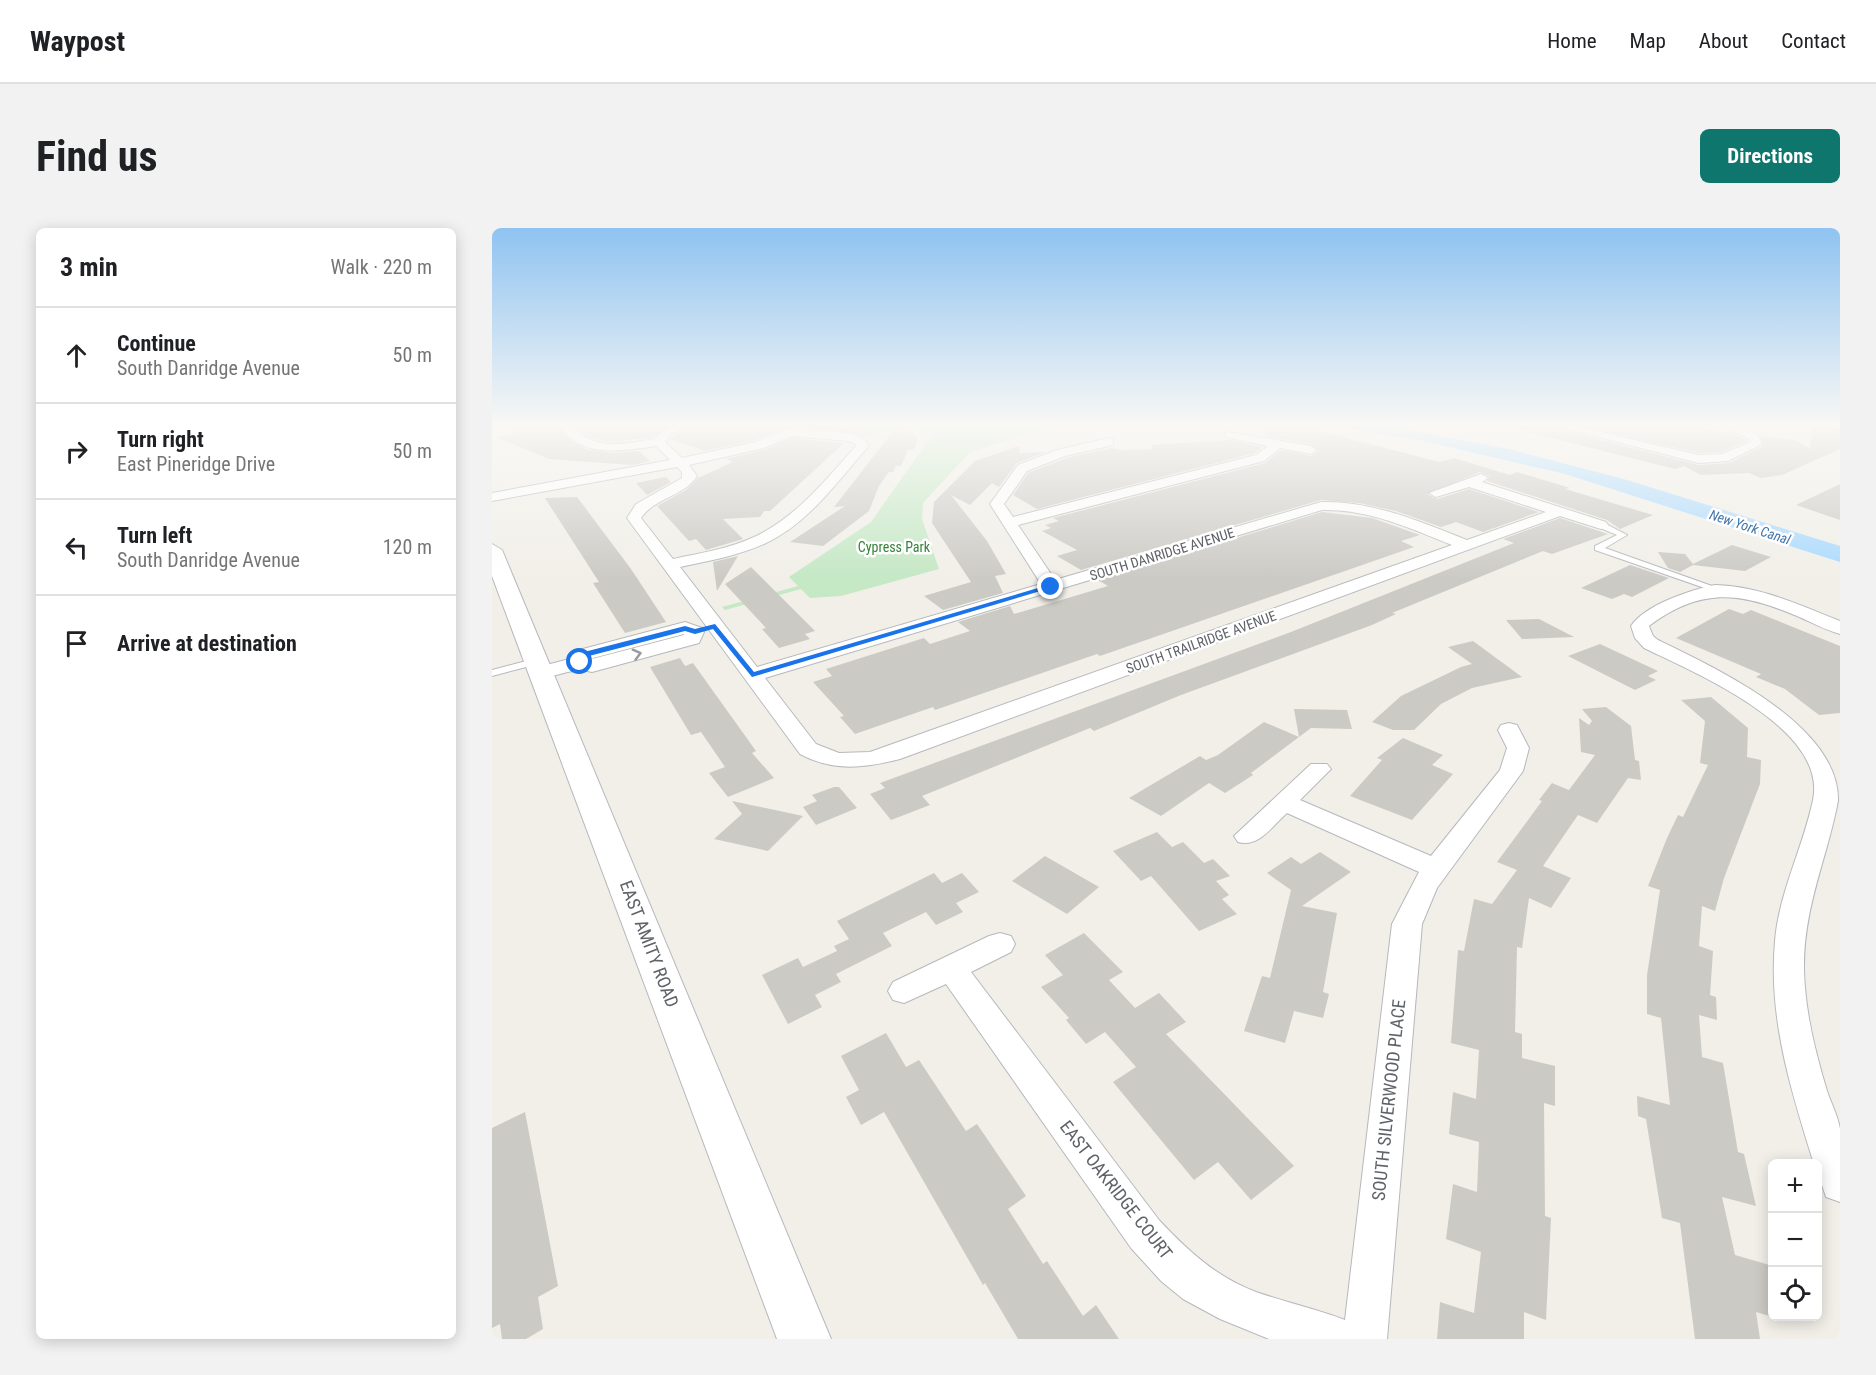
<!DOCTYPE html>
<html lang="en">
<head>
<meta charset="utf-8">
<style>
  :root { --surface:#fff; --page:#f2f2f2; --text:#202124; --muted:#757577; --line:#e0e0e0; --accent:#0f766e }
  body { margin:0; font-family:"Roboto Condensed",sans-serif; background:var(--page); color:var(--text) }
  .controls { position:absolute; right:18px; bottom:18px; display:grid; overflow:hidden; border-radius:9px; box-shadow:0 3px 15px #0003 }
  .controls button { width:54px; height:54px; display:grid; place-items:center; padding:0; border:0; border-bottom:2px solid var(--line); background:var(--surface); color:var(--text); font:30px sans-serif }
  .stop { position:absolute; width:18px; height:18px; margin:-14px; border:4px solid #1a73e8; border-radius:50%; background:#fff }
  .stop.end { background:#1a73e8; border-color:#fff; box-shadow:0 2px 6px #0008 }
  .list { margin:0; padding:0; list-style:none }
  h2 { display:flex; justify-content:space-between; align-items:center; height:78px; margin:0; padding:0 24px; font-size:26px }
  h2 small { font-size:20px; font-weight:400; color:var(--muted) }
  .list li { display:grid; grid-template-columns:39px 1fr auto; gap:18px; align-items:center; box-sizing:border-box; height:96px; padding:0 24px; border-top:2px solid var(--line) }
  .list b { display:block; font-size:22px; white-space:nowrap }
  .list p { margin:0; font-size:20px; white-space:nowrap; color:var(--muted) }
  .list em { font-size:20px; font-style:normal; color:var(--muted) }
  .icon { flex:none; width:33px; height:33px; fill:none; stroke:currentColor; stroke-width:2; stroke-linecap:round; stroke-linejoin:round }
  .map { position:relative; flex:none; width:1348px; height:1111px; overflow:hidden; border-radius:9px }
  header { display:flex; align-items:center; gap:36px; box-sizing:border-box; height:84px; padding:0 30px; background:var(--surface); border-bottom:2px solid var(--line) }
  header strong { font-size:28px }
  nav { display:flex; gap:33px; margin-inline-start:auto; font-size:21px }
  .intro { display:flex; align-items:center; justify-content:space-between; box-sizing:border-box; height:144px; padding:0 36px }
  h1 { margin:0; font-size:42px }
  .button { padding:15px 27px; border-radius:9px; background:var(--accent); color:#fff; font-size:21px; font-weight:700 }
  main { display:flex; gap:36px; padding:0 36px }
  aside { flex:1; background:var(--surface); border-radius:9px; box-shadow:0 3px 15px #0003 }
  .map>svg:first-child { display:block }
  .green { fill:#c5e8c5 }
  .water { fill:#aadaff }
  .building { fill:#cccac5 }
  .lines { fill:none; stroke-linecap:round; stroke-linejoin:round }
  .service-casing { stroke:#b5b8bc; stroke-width:2 }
  .minor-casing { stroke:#b5b8bc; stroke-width:2 }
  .tertiary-casing { stroke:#b5b8bc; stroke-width:2 }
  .service { fill:#fff; fill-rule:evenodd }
  .minor { fill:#fff; fill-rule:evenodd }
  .tertiary { fill:#fff; fill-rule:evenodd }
  .oneway { stroke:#979a9d }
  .route { fill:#1a73e8 }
  .labels { text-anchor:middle; stroke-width:5; stroke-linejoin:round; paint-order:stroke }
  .far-water-label { font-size:14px; font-style:italic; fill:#4174aa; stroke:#fff }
  .far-park-label { font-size:14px; fill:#348238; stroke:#fff }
  .far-street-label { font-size:14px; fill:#5f6368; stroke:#fff }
  .near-street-label { font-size:18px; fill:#5f6368; stroke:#fff }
</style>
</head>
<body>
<header>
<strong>Waypost</strong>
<nav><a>Home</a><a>Map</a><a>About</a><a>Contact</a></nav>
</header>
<div class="intro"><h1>Find us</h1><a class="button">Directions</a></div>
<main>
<aside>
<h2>3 min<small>Walk · 220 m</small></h2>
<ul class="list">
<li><svg class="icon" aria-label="ahead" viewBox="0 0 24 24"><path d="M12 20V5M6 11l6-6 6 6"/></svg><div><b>Continue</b><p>South Danridge Avenue</p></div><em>50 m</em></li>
<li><svg class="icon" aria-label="right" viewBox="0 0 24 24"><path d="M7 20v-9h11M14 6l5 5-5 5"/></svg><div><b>Turn right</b><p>East Pineridge Drive</p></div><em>50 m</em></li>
<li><svg class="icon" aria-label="left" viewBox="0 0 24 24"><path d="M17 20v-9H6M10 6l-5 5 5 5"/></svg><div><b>Turn left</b><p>South Danridge Avenue</p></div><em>120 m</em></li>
<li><svg class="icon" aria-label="arrive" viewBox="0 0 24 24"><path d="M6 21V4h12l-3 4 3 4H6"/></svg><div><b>Arrive at destination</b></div></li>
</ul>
</aside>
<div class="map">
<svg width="1348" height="1111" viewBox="0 0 1348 1111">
  <rect width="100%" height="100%" fill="#f1efe8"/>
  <!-- green -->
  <path class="green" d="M378,196H571L563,199L587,205L556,200L478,224L431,275L430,291L447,341L349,368L318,370L309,361L233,382L230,379L306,358L297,349L379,294L440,207L416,199L371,208L348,205Z"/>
  <!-- water -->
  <path class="water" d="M830,196H885L1017,221L1135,252L1348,318V334L1073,246L931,213Z"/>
  <!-- building -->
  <path class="building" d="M16,196H65L74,209L96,222L123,225L147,223L158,233L141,237L57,231L4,209L22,206Z
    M81,196H182L162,209L117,214L97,209Z
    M201,196L258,198L264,196H303L263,212L213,223L178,211Z
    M324,196H373L363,205L319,200Z
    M774,196L828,203L947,234L962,230L1018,247L1025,244L1078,260L1073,261L1161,287L1128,301L1115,292L995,253L998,249L988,244L935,266L945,271L977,261L1047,284L991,304L964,294L949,299L904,283L867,275L829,272L589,342L565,328L585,322L550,303L559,300L553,297L567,293L561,290L773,235L789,222L819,228L827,223L819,216L773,208Z
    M1029,196H1054L1055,198L1207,237L1237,235L1271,218L1269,208L1304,212L1318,221L1321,196L1348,200V221L1290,247L1269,250L1257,245L1209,247L1192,238L1183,241L1028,202Z
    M1082,196H1192L1203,201L1240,205L1255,213L1229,224L1207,225Z
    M405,198L425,208V215L422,222H416L409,238H404L401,244H397L387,258L377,283L331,318L298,314L353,278L342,279Z
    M299,210L352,215L278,283H272L268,289L231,291L251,311L214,322L204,311L197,313L165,278L194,262L206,250L241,234L234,231L272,222Z
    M737,212L771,219L763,225L545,281L521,267L536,245L574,230L619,220L630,222L661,221L659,217Z
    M527,218L528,225L554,224L525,235L507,259L500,255L478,277L459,267L495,313L514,346L503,348L511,365L451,382L432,368L479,354L440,295L442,274L483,233Z
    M174,249L179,254L155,267L144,255Z
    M1348,256V292L1304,277Z
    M85,269L139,341L174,394L133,405L101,355L107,354L53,270Z
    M830,284L880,290L928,307L909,313L922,319L608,428L605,426L443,482L441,479L363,506L348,489L352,488L321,454L340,448L334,441L432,410L438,416L478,403L466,394L518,378L522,386L616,358L606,352Z
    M1068,290L1116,306L1060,326L1051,323L900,385L904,386L880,397L689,467L602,503L598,500L430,568L438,577L399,592L378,566L393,560L388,555L799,404L1022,315L1011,311Z
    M1240,317L1279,329L1253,343L1201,337L1188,344L1176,340L1166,324L1193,326L1201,336Z
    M246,328L225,363L221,334Z
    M1138,337L1177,350L1140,369L1132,366L1120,371L1089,360Z
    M259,339L323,403L313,406L318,411L287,420L270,401L274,400L233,356Z
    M1237,381L1251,386L1259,382L1348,418V485L1327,487L1293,461L1264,449L1269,446L1184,410Z
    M1047,391L1082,409L1030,411L1014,392Z
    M981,413L1030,449L980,460L949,476L922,502H901L880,494L909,468L969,439L980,436L956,419Z
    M1108,416L1166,443L1156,448L1164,452L1143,462L1076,428Z
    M188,430L193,438L201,435L264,523L260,525L282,550L236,569L217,545L233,539L209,504L199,507L158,439Z
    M1219,469L1256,500L1255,529L1269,532L1268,556L1232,650L1223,683L1210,678L1207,718L1221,723L1218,767L1224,769L1225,792L1207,787L1210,829L1231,835L1246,924L1252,926L1264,978L1230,969L1243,1027L1281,1038V1089L1264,1084L1268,1111H1203L1188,995L1170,990L1154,891L1146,888L1145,868L1178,877L1169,790L1155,786V747L1168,662L1156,658L1175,610L1186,587L1191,589L1216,537L1208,535L1213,493L1189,472Z
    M1114,479L1139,498L1143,532L1147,533L1149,552L1136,550L1105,595L1086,587L1051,638L1079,650L1059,680L1037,670L1030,720L1025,719L1023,804L1030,806V830L1063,838V878L1052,875L1053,988L1059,990L1054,1092L1032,1084V1111H945L948,1074L982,1085L989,1024L954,1011L961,956L985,964L987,914L957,906L961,864L984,871L987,822L959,815L966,722L972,723L982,671L1000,676L1025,642L1005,634L1050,573L1047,572L1060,555L1077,562L1103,527L1089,524L1087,490L1097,497L1100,493L1090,481Z
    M802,481L855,482L860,501L819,500L759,545L761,547L733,565L717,555L669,588L637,570L708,528L714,532L726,527L772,494L807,509Z
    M911,510L951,527L940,537L961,546L920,592L858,568L890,532L885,530Z
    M342,559H347L365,580L324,597L311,579L325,573L320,567Z
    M240,573L311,588L276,623L222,611L250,586Z
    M665,604L680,619L691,614L712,635L721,631L738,648L724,653L737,667L730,671L745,686L707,703L659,648L649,653L621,623Z
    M828,624L859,644L810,678L845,685L831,764L837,766L831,790L802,783L793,815L752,803L770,748L778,750L799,662L775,645L799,629L809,636Z
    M553,628L607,659L575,686L520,653Z
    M442,645L450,655L470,645L487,664L464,675L471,684L444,697L434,684L391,705L400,718L344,746L349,754L323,767L330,779L296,796L270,747L306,730L311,739L345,723L342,718L357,711L345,693Z
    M592,705L631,744L617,752L643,780L667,765L694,794L674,806L802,938L759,972L726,934L702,952L621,854L644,839L613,804L594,816L574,792L577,790L549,759L571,747L553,727Z
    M394,805L414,839L427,832L474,903L485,896L534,968L516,981L551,1036L555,1033L591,1088L604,1077L627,1111H526L493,1055L491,1057L392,884L369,897L354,869L367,862L349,828Z
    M33,884L66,1058L46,1069L51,1101L34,1111H10L8,1096L0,1100V900Z"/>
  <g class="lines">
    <defs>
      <path id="service" d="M1106,295H1112L1135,307L1113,320L1234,363L1227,365L1103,322V318L1125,307L1106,299Z
        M46,430L49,431V435L0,448V442Z"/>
      <path id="minor" d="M67,196H78C101,224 131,216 163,211C173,199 183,196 199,196L179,206L173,214L190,230L264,214L308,196H322L312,202C331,204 365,200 377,217L375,220C344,255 316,296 272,316C245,328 216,333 188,339L265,439L549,356L498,276L526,237L565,222L617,210L621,211V217L573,228L535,243L512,276L521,289L764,227L776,218L733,209V205L737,204L819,218L825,222L819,226L788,220L772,233L526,297L563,352L829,274C881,273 927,293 975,312L1054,284L977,259L944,269L937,265L989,246L996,250L990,254L1114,294L1116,297L1109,301L1068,288L408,531C373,540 341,544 308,526L135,290L144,276L190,250V244L185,239L0,273V265L178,232L164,218C129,223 87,231 67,196ZM299,208L357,213L365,217C334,251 305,289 262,309C236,321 208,325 181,331L149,290C162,270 193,268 205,248L197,237L272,220ZM830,282C877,281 917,300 960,317L378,524L347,525L324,516L273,450Z
        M1056,196H1074L1207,227L1230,226L1258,214L1257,211L1228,196H1242L1266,207L1270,216L1236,233L1207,235Z
        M1223,357C1268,358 1307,377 1348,393V406C1333,402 1319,394 1305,388C1248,364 1209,359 1157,398L1161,408L1166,412C1219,438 1348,496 1346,573C1335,631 1311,680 1312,742C1313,783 1323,823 1335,863C1339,875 1346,888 1348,901C1348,924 1348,951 1348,974L1334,969L1326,945V936H1322C1299,863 1276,790 1283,713C1287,664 1311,620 1321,572C1336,500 1203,445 1152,420L1143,410L1139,398C1153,377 1198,362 1223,357Z
        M193,394L210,400L212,404L207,415L100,444C76,438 62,453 43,448L40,444L43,440L81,430L87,422ZM192,406V407L100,431L101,430Z
        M1017,495L1025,497L1037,520L1031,543L945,660L930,696L895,1111H777L728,1091L691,1071L669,1053L639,1020L454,756L412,775L401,772L396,763L401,754L497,708L508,705L519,708L523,716L519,724L479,744L667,992C695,1022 724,1049 764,1064C793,1074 824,1081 853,1092L900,696L927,644L795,585C780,598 767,620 746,614L742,608L819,536H835L839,541L808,572L939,628L1008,542L1015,520L1006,502L1009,497Z"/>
      <path id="tertiary" d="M0,316L10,322L339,1111H285L0,348Z"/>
    </defs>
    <!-- service casing -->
    <use href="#service" class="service-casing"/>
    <!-- minor casing -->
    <use href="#minor" class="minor-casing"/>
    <!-- tertiary casing -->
    <use href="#tertiary" class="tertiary-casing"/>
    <!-- service -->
    <use href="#service" class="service"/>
    <!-- minor -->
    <use href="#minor" class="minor"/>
    <!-- tertiary -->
    <use href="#tertiary" class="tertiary"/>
  </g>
  <!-- one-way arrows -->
  <defs><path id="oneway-chevron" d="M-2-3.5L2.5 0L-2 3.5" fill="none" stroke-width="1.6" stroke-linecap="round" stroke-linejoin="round" transform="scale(1.5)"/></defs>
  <use class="oneway" href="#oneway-chevron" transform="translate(145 426) rotate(-15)"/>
  <!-- sky -->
  <linearGradient id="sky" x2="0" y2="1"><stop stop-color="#8fc3f1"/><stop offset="0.56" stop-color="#f9f8f5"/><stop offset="1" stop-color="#f9f8f5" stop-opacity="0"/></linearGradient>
  <rect width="1348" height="351" fill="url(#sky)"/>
  <!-- route -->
  <path class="route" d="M556,357L562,359L260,449L221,401L203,406L193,403L97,428L91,436L84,434L92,424L193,398L203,401L223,396L262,444Z"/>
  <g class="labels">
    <!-- far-water labels -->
    <g class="far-water-label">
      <text transform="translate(1258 299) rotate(18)" y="5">New York Canal</text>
    </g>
    <!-- far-park labels -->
    <g class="far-park-label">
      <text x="402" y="324">Cypress Park</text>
    </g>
    <!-- far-street labels -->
    <g class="far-street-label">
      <text transform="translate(670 326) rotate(-17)" y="5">SOUTH DANRIDGE AVENUE</text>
      <text transform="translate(709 414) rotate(-20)" y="5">SOUTH TRAILRIDGE AVENUE</text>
    </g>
    <!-- near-street labels -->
    <g class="near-street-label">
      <text transform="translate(157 716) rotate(69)" y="6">EAST AMITY ROAD</text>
      <text transform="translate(897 872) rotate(-84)" y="6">SOUTH SILVERWOOD PLACE</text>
      <text transform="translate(624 962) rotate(52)" y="6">EAST OAKRIDGE COURT</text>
    </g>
  </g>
</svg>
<div class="controls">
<button>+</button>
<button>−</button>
<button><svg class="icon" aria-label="locate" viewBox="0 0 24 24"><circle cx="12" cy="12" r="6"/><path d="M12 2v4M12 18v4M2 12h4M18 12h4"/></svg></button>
</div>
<div class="stop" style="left:88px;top:434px"></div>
<div class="stop end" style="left:559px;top:359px"></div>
</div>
</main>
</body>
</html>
